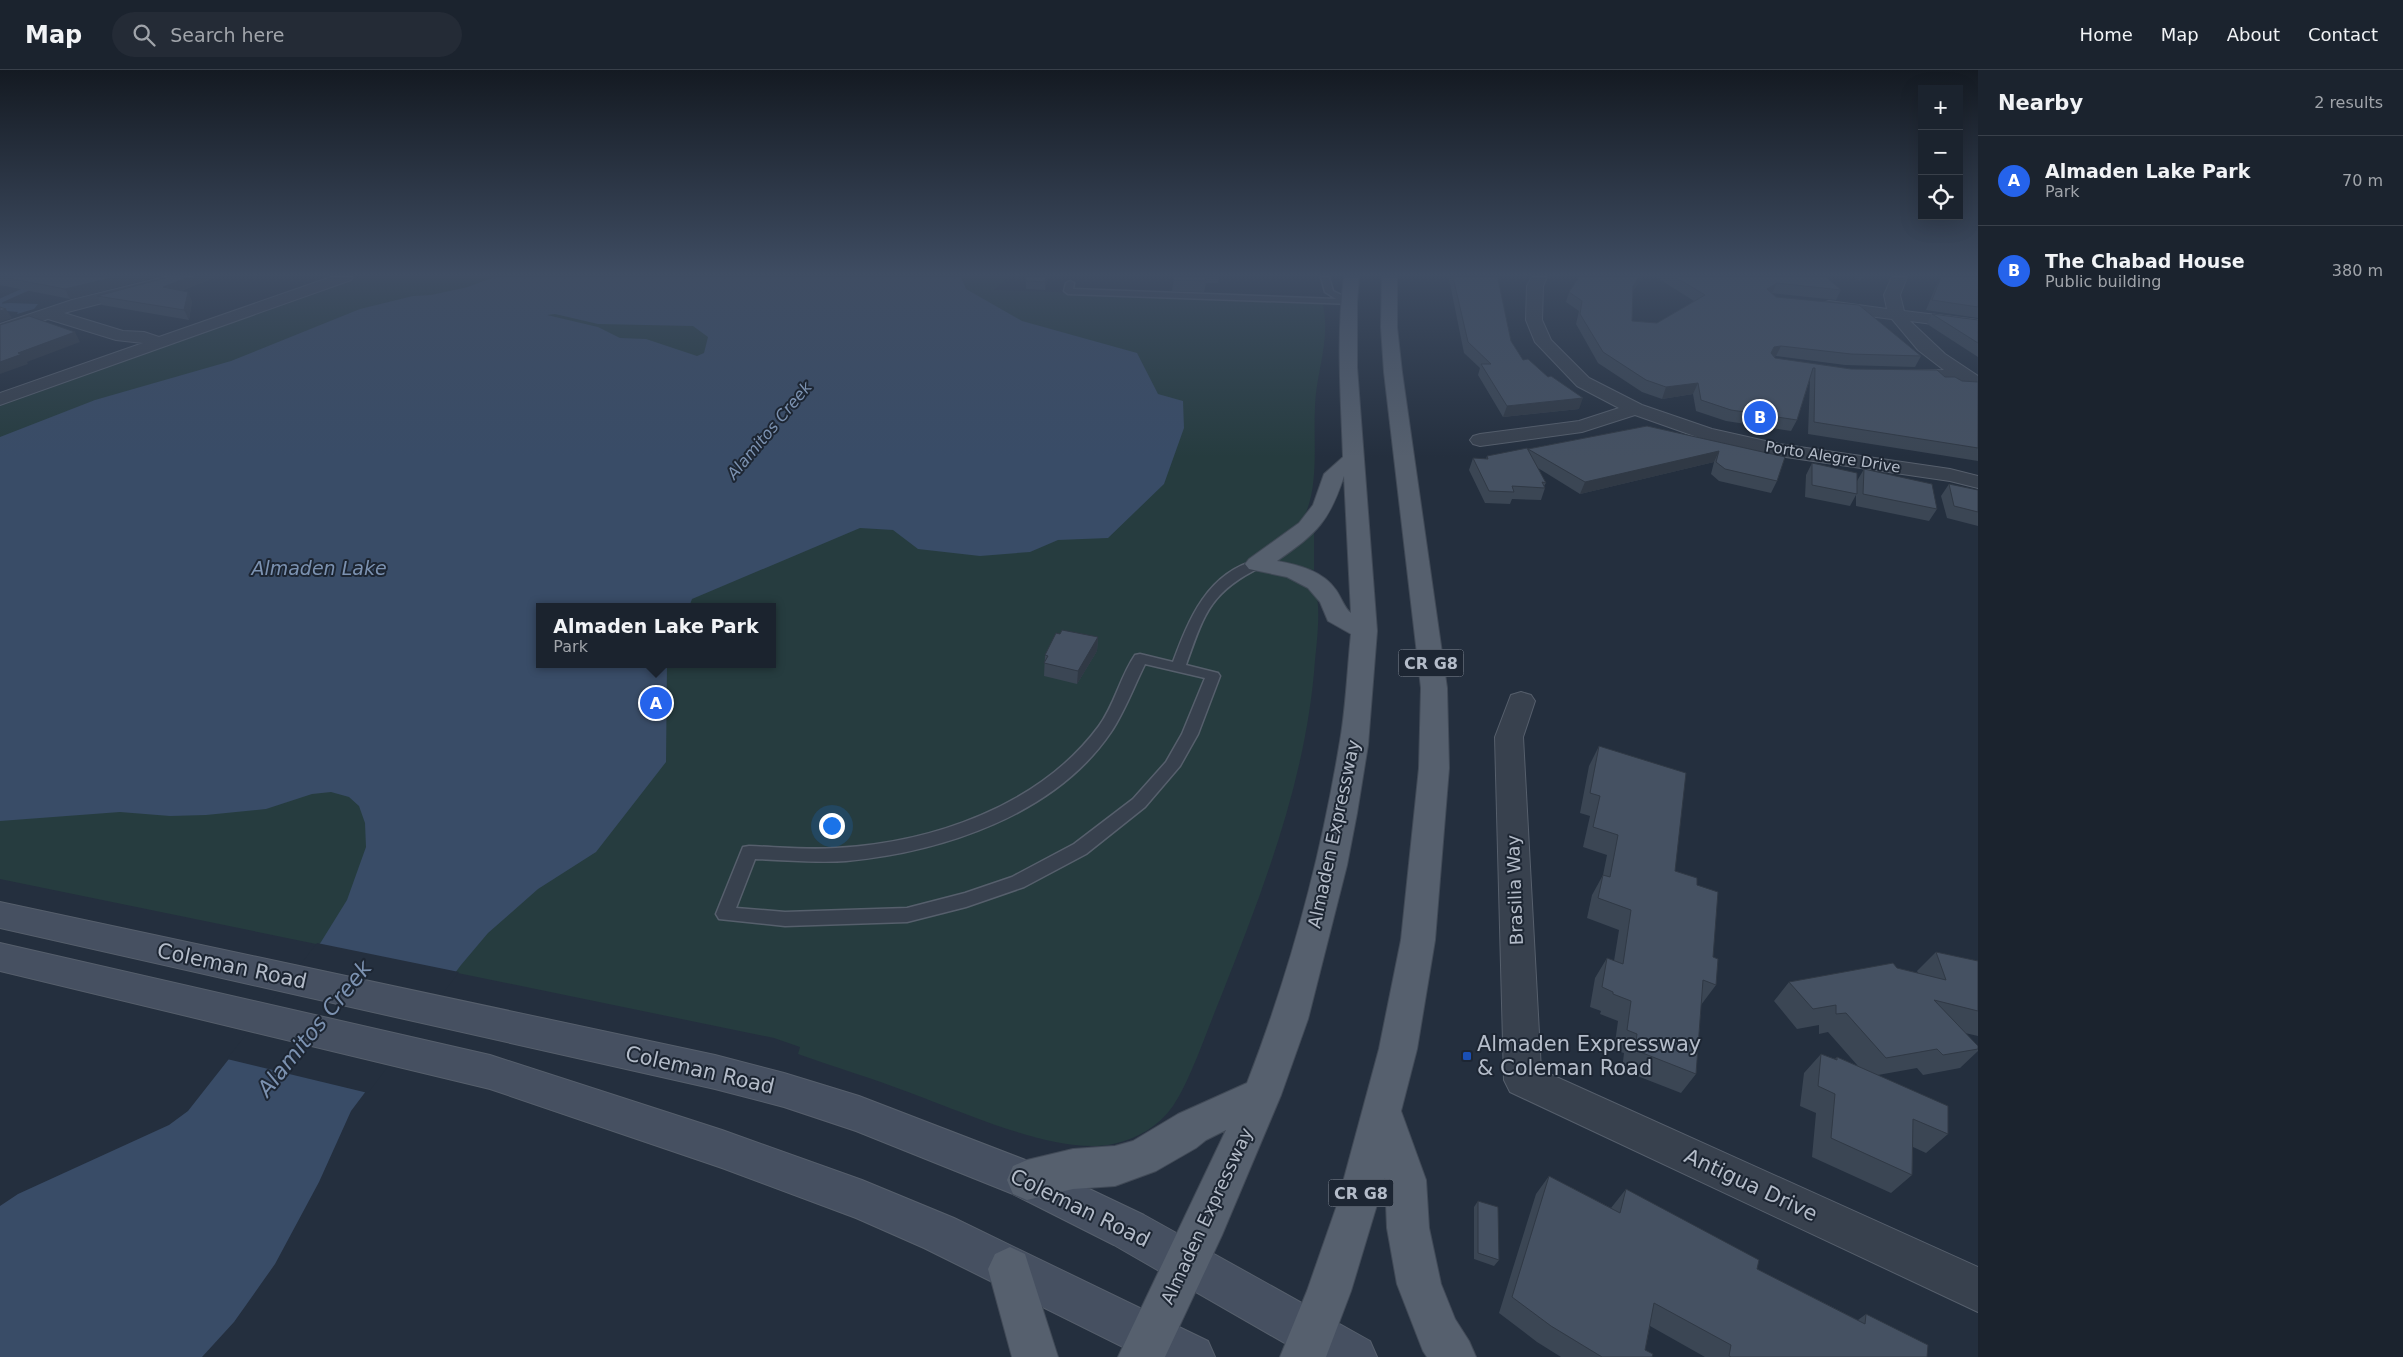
<!DOCTYPE html>
<html lang="en">
<head>
<meta charset="utf-8">
<style>
  :root { --surface:#1b232e; --page:#242b36; --text:#f1f3f6; --muted:#a0a4aa; --line:#39404a; --accent:#2563eb }
  body { margin:0; font-family:"DejaVu Sans",sans-serif; background:var(--page); color:var(--text) }
  .controls { position:absolute; right:15px; top:15px; display:grid; overflow:hidden; border-radius:0px; box-shadow:0 5px 20px #0002 }
  .controls button { width:45px; height:45px; display:grid; place-items:center; padding:0; border:0; border-bottom:1px solid var(--line); background:var(--surface); color:var(--text); font:25px sans-serif }
  .you { position:absolute; left:831px; top:755px; width:18px; height:18px; margin:-12px; border:4px solid #fff; border-radius:50%; background:#1a73e8; box-shadow:0 0 0 8px #1a73e833 }
  .badge { display:grid; place-items:center; width:32px; height:32px; border-radius:50%; background:var(--accent); color:#fff; font-size:16px; font-weight:700 }
  .pin { position:absolute; translate:-50% -50%; border:2px solid #fff; box-shadow:0 1px 5px #0006 }
  .popup { position:absolute; left:536px; top:533px; width:240px; height:65px; box-sizing:border-box; display:grid; place-content:center; border-radius:0px; background:var(--surface); filter:drop-shadow(0 1px 4px #0005); font-size:16px; white-space:nowrap; color:var(--muted) }
  .popup b { font-size:19px; color:var(--text) }
  .popup::after { content:''; position:absolute; left:50%; top:100%; margin-left:-10px; border:10px solid transparent; border-top-color:var(--surface) }
  .list { margin:0; padding:0; list-style:none }
  h2 { display:flex; justify-content:space-between; align-items:center; height:65px; margin:0; padding:0 20px; font-size:21px }
  h2 small { font-size:16px; font-weight:400; color:var(--muted) }
  .list li { display:grid; grid-template-columns:32px 1fr auto; gap:15px; align-items:center; box-sizing:border-box; height:90px; padding:0 20px; border-top:1px solid var(--line) }
  .list b { display:block; font-size:19px; white-space:nowrap }
  .list p { margin:0; font-size:16px; white-space:nowrap; color:var(--muted) }
  .list em { font-size:16px; font-style:normal; color:var(--muted) }
  .icon { flex:none; width:28px; height:28px; fill:none; stroke:currentColor; stroke-width:2; stroke-linecap:round; stroke-linejoin:round }
  .map { position:relative; flex:none; width:1978px; height:1287px; overflow:hidden }
  header { display:flex; align-items:center; gap:30px; box-sizing:border-box; height:70px; padding:0 25px; background:var(--surface); border-bottom:1px solid var(--line) }
  header strong { font-size:24px }
  nav { display:flex; gap:28px; margin-inline-start:auto; font-size:18px }
  .search { width:350px; height:45px; background:var(--page); display:flex; align-items:center; gap:12px; box-sizing:border-box; padding:0 18px; border-radius:28px; color:var(--muted); font-size:19px }
  main { display:flex }
  aside { flex:1; background:var(--surface) }
  .map>svg:first-child { display:block }
  .green { fill:#263c3f; fill-rule:evenodd }
  .water { fill:#394c67; fill-rule:evenodd }
  .pier { fill:#242f3e }
  .lines { fill:none; stroke-linecap:round; stroke-linejoin:round }
  .stream { stroke:#394c67; stroke-width:4.5 }
  .lane-casing { stroke:#565f6c; stroke-width:3 }
  .street-casing { stroke:#565f6c; stroke-width:2 }
  .secondary-casing { stroke:#565f6c; stroke-width:2 }
  .primary-casing { stroke:#414a57; stroke-width:2 }
  .lane { fill:#38414e; fill-rule:evenodd }
  .street { fill:#38414e; fill-rule:evenodd }
  .secondary { fill:#465061; fill-rule:evenodd }
  .primary { fill:#56606e; fill-rule:evenodd }
  .wall { fill:#3b4654 }
  .shaded-wall { fill:#303945 }
  .building { fill:#455162; stroke:#303945 }
  .transit-dot { fill:#1a4fb4; stroke:#1d2633; stroke-width:2 }
  .labels { text-anchor:middle; stroke-width:4; stroke-linejoin:round; paint-order:stroke }
  .far-street-label { font-size:15px; fill:#b4bcc9; stroke:#1d2633 }
  .far-water-label { font-size:16px; font-style:italic; fill:#7c92b1; stroke:#1d2633 }
  .shield { fill:#1d2633; stroke:#878f9c; stroke-width:1 }
  .shield-label { font-size:16px; font-weight:bold; fill:#b4bcc9 }
  .street-label { font-size:18px; fill:#b4bcc9; stroke:#1d2633 }
  .water-label { font-size:19px; font-style:italic; fill:#7c92b1; stroke:#1d2633 }
  .near-street-label { font-size:21px; fill:#b4bcc9; stroke:#1d2633 }
  .near-poi-label { font-size:21px; fill:#b4bcc9; stroke:#1d2633; text-anchor:start }
  .near-water-label { font-size:22px; font-style:italic; fill:#7c92b1; stroke:#1d2633 }
</style>
</head>
<body>
<header>
<strong>Map</strong>
<div class="search"><svg class="icon" aria-label="search" viewBox="0 0 24 24"><circle cx="10" cy="10" r="6"/><path d="M15 15l6 6"/></svg>Search here</div>
<nav><a>Home</a><a>Map</a><a>About</a><a>Contact</a></nav>
</header>
<main>
<div class="map">
<svg width="1978" height="1287" viewBox="0 0 1978 1287">
  <rect width="100%" height="100%" fill="#242f3e"/>
  <!-- green -->
  <path class="green" d="M360,207H1009L994,220L1322,231C1332,267 1316,301 1315,337C1313,372 1320,419 1302,451L1314,461V500L1307,499C1310,508 1315,517 1317,527C1320,544 1317,572 1315,590C1307,708 1263,820 1220,929C1207,960 1191,1009 1173,1036C1159,1056 1137,1069 1113,1074C1057,1086 961,1041 908,1022C872,1008 834,997 798,984L800,977L774,968L0,809V336ZM540,537H772V594H540Z"/>
  <!-- water -->
  <path class="water" d="M494,207H961L966,219L1022,251L1137,283L1158,324L1183,331L1184,358L1164,414L1108,468L1058,470L1030,482L980,486L918,479L893,460L860,458L692,529L689,537H540V594H667L666,692L596,782L538,819L488,863L461,895L351,1041L319,1112L275,1194L234,1252L202,1287H0V1136L18,1124L169,1055L188,1041L321,872L347,830L366,777L365,753L359,736L349,727L331,722L312,724L266,739L206,745L170,746L120,742L0,751V367L95,330L231,291L360,239L413,226L431,225L468,217ZM555,244L598,254L693,256L708,267L704,283L697,286L646,269L620,268L598,257L547,245Z
    M9,233L38,234L34,239L17,244L18,242L6,241L0,237V234Z"/>
  <!-- pier -->
  <path class="pier" d="M317,873L459,902L368,1023L227,989Z"/>
  <g class="lines">
    <!-- stream -->
    <path class="stream" d="M0,234V231L31,217V215"/>
    <defs>
      <path id="lane" d="M1321,207H1329L1333,221L1352,230V234L1068,224L1064,221L1066,213L1070,211L1074,213L1073,219L1336,229L1325,222Z
        M1257,490L1261,491L1263,494L1261,497C1210,522 1204,544 1186,595L1218,603L1220,606L1198,664L1180,696L1145,737L1086,784L1024,817L966,837L907,852L785,856L719,849L716,844L743,777L749,776C778,777 807,780 836,778C932,773 1040,736 1099,656C1115,634 1120,607 1135,585L1140,584L1173,592C1189,549 1207,503 1257,490ZM1145,594L1205,608L1182,664L1166,692L1133,729L1074,774L1012,807L965,823L907,838L785,842L736,838L755,789C785,790 816,793 846,791C942,782 1055,745 1111,662C1125,641 1134,616 1145,594Z"/>
      <path id="street" d="M165,207H192L190,210L64,243L123,261L144,262L159,267L331,207H353L351,210L0,335V323L143,273L116,270L48,249L0,265V254L72,230Z
        M1532,207H1547L1543,216L1542,250L1551,270L1589,308L1642,335L1712,359L1779,374L1950,399L1978,406V418L1950,411L1779,386L1700,368L1635,345L1582,362L1480,376L1473,374L1470,370L1473,366L1480,364L1579,351L1619,338L1577,316L1535,272L1526,250L1527,216Z
        M1892,207H1907L1900,225L1904,241L1978,250V260L1910,251L1945,284L1978,306V318L1960,310L1899,309L1896,305L1899,301L1944,300L1918,280L1892,249L1829,241L1823,239L1821,236L1823,233L1829,231L1887,239L1884,225Z
        M1521,622L1531,625L1535,631L1523,667L1541,1000L1978,1197V1242L1510,1022L1504,1010L1495,667L1511,625Z"/>
      <path id="secondary" d="M0,832L715,985L784,1003L859,1026L1041,1096L1144,1145L1370,1271L1377,1287H1309L1114,1175L1013,1124L856,1061L784,1037L715,1019L0,858Z
        M0,873L490,985L722,1060L862,1110L954,1148L1208,1271L1215,1287H1143L924,1178L856,1148L722,1098L490,1019L0,901Z"/>
      <path id="primary" d="M1344,207H1359L1357,232V297L1377,561L1368,675L1357,743L1347,795L1308,949L1281,1025L1222,1165L1165,1287H1118L1226,1060L1206,1070L1196,1078L1156,1101L1115,1116L1073,1119L1027,1130L1013,1124L1007,1110L1013,1096L1027,1090L1073,1079L1115,1076L1133,1071L1178,1044L1247,1013C1289,905 1320,791 1339,677C1346,640 1347,602 1351,564L1328,551L1320,532L1308,518L1287,507L1249,499L1245,494L1249,489L1299,453L1313,435L1324,404L1343,387C1341,327 1336,267 1344,207ZM1344,406L1351,543C1345,539 1341,527 1336,520C1323,501 1299,495 1277,491C1317,463 1329,452 1344,406Z
        M1382,207H1397V257L1402,302L1447,618L1449,698L1435,870L1417,979L1401,1041L1426,1110L1429,1158L1441,1214L1455,1249L1469,1271L1476,1287H1427L1423,1281L1397,1214L1387,1158L1385,1108L1351,1221L1326,1287H1280L1307,1221L1336,1138L1379,979L1401,870L1419,698L1421,618L1384,302L1381,257Z
        M1010,1177L1025,1184L1058,1287H1012L988,1199L995,1184Z"/>
    </defs>
    <!-- lane casing -->
    <use href="#lane" class="lane-casing"/>
    <!-- street casing -->
    <use href="#street" class="street-casing"/>
    <!-- secondary casing -->
    <use href="#secondary" class="secondary-casing"/>
    <!-- primary casing -->
    <use href="#primary" class="primary-casing"/>
    <!-- lane -->
    <use href="#lane" class="lane"/>
    <!-- street -->
    <use href="#street" class="street"/>
    <!-- secondary -->
    <use href="#secondary" class="secondary"/>
    <!-- primary -->
    <use href="#primary" class="primary"/>
  </g>
  <!-- wall -->
  <path class="wall" d="M0,207H156L70,229L0,215Z
    M169,207H216L181,221L192,231L189,250L102,235L97,226Z
    M1026,207H1048L1045,220L1026,219Z
    M1174,207H1219L1218,213H1206L1204,222L1172,221Z
    M1450,207H1499L1498,210L1511,271L1523,290L1579,339L1503,347L1478,305L1480,298L1464,283L1449,209Z
    M1579,207H1643L1633,221L1632,251L1657,253L1694,231L1656,207H1826L1841,220L1836,230L1772,223L1776,227L1921,286L1915,297L1845,295L1776,286L1774,287L1775,288L1851,299L1945,307L1962,311L1978,312V391L1808,364L1810,309L1797,350L1791,361L1726,351L1696,341L1693,324L1662,329L1642,322L1598,293L1576,254L1579,241L1566,232L1569,222Z
    M1854,207H1862L1860,211Z
    M1941,207H1978V248L1926,240L1936,216Z
    M1932,244L1978,250V287L1927,254Z
    M1647,356L1785,387L1777,411L1771,423L1719,411L1711,404L1714,392L1580,424L1538,398L1546,413L1544,416L1545,418L1541,430L1512,429L1510,434L1485,433L1469,400L1473,388L1486,389L1487,386L1528,380V379Z
    M1812,393L1857,411L1864,399L1937,439L1929,451L1856,436V425L1850,436L1805,427L1806,405Z
    M1949,414L1978,420V456L1947,448L1941,426Z
    M1060,564L1098,567L1097,581L1077,614L1044,606L1045,585Z
    M1599,676L1675,801L1697,815L1713,887L1716,915L1701,935L1696,1004L1681,1023L1622,1000L1624,983L1614,980L1618,951L1600,944L1601,941L1590,937L1595,908L1607,888L1614,891L1619,860L1587,848L1592,825L1603,805L1607,785L1583,777L1590,746L1580,743L1589,696Z
    M1936,882L1978,891V966L1965,963L1978,976V981L1960,998L1923,1005L1917,998L1878,1005L1948,1064L1926,1083L1913,1077L1912,1105L1891,1123L1812,1087L1816,1043L1800,1036L1804,1003L1821,984L1835,989L1837,987L1858,996L1828,962L1819,964V955L1797,959L1774,931L1789,912L1897,898L1918,903L1917,901Z
    M1549,1106L1611,1138L1626,1119L1757,1199L1858,1250L1866,1244L1927,1287H1705L1650,1256L1645,1280L1652,1287H1561L1537,1272L1499,1243L1536,1124Z
    M1478,1131L1499,1190L1494,1196L1474,1189V1137Z"/>
  <!-- shaded-wall -->
  <path class="shaded-wall" d="M115,207H156L70,229L65,219Z
    M189,207H216L167,226L163,217Z
    M1046,207H1048L1045,220V212Z
    M1639,207H1643L1629,226L1633,216Z
    M1777,213L1772,223L1767,219Z
    M188,222L192,231L189,250L184,240Z
    M6,239L12,248L0,252V241Z
    M75,262L80,272L27,292L28,294L0,304V292L18,283Z
    M1781,276L1776,286L1768,288L1774,277Z
    M1698,313L1693,324L1662,329L1666,317Z
    M1583,328L1579,339L1503,347L1507,336Z
    M1719,381L1714,392L1580,424L1585,412Z
    M1098,567L1097,581L1077,614L1078,601Z"/>
  <!-- building -->
  <path class="building" d="M2,207H115L65,219Z
    M169,207H189L163,217L188,222L184,240L97,226Z
    M1026,207H1046L1045,212L1026,211Z
    M1174,207H1205L1206,211L1173,210Z
    M1453,207H1499L1498,209L1511,271L1523,290L1528,289L1548,307L1551,306L1583,328L1507,336L1481,294H1491L1468,272Z
    M1579,207H1639L1633,216L1632,251L1657,253L1705,225L1675,207H1826L1841,220L1777,213L1767,219L1776,227L1859,235L1921,286L1851,284L1781,276L1774,277L1771,283L1775,288L1851,299L1937,300L1945,307H1955L1962,311L1978,312V378L1814,352L1815,298H1813L1797,350L1731,340L1701,330L1698,313L1666,317L1646,310L1603,282L1580,244L1582,231L1569,222Z
    M1941,207H1978V237L1932,230Z
    M0,237L6,239L0,241Z
    M1932,244L1978,250V273Z
    M29,246L75,262L18,283L22,284L0,292V255Z
    M1647,356L1785,387L1777,411L1725,399L1716,392L1719,381L1585,412L1528,379Z
    M1527,378L1546,413L1542,412L1545,418L1512,416L1514,422L1489,421L1473,388L1488,389L1487,386Z
    M1812,393L1857,403V424L1812,415Z
    M1864,399L1932,414L1937,439L1863,424Z
    M1949,414L1978,420V442L1954,436Z
    M1062,560L1098,567L1078,601L1044,593L1048,586L1045,585L1056,563L1060,564Z
    M1599,676L1686,703L1675,801L1697,808V815L1718,822L1713,887L1718,889L1716,915L1703,910L1696,1004L1635,980L1637,964L1627,960L1631,931L1613,924V922L1602,917L1607,888L1623,894L1631,840L1598,828L1603,805L1610,807L1618,765L1593,757L1600,726L1590,723Z
    M1936,882L1978,891V941L1934,930L1978,976V979L1943,985L1937,979L1886,988L1846,943L1836,944V935L1813,939L1789,912L1893,893L1897,898L1946,910Z
    M1821,984L1837,990V987L1948,1036V1064L1913,1049L1912,1105L1831,1068L1835,1024L1818,1016Z
    M1549,1106L1620,1143L1626,1119L1759,1190L1757,1199L1865,1254L1866,1244L1928,1275L1927,1287H1731L1729,1286L1731,1275L1654,1233L1645,1280L1653,1284L1652,1287H1602L1551,1256L1512,1227Z
    M1478,1131L1498,1137L1499,1190L1478,1183Z"/>
  <!-- sky -->
  <linearGradient id="sky" x2="0" y2="1"><stop stop-color="#141a22"/><stop offset="0.53" stop-color="#3f4d63"/><stop offset="1" stop-color="#3f4d63" stop-opacity="0"/></linearGradient>
  <rect width="1978" height="387" fill="url(#sky)"/>
  <!-- markers -->
  <rect class="transit-dot" x="1462" y="981" width="10" height="10" rx="2.5"/>
  <g class="labels">
    <!-- far-street labels -->
    <g class="far-street-label">
      <text transform="translate(1833 387) rotate(9)" y="5">Porto Alegre Drive</text>
    </g>
    <!-- far-water labels -->
    <g class="far-water-label">
      <text transform="translate(769 360) rotate(-50)" y="6">Alamitos Creek</text>
    </g>
    <!-- shield labels -->
    <g class="shield">
      <rect x="1398.5" y="579.5" width="65" height="27" rx="4"/>
      <rect x="1328.5" y="1109.5" width="65" height="27" rx="4"/>
    </g>
    <g class="shield-label">
      <text x="1431" y="599">CR G8</text>
      <text x="1361" y="1129">CR G8</text>
    </g>
    <!-- street labels -->
    <g class="street-label">
      <text transform="translate(1334 764) rotate(-78)" y="6">Almaden Expressway</text>
      <text transform="translate(1515 820) rotate(-92)" y="6">Brasilia Way</text>
      <text transform="translate(1207 1146) rotate(-65)" y="6">Almaden Expressway</text>
    </g>
    <!-- water labels -->
    <g class="water-label">
      <text x="319" y="505">Almaden Lake</text>
    </g>
    <!-- near-street labels -->
    <g class="near-street-label">
      <text transform="translate(232 896) rotate(12)" y="7">Coleman Road</text>
      <text transform="translate(700 1000) rotate(13)" y="7">Coleman Road</text>
      <text transform="translate(1751 1115) rotate(25)" y="7">Antigua Drive</text>
      <text transform="translate(1080 1138) rotate(26)" y="7">Coleman Road</text>
    </g>
    <!-- near-poi labels -->
    <g class="near-poi-label">
      <text x="1477" y="981">Almaden Expressway<tspan x="1477" dy="24">&amp; Coleman Road</tspan></text>
    </g>
    <!-- near-water labels -->
    <g class="near-water-label">
      <text transform="translate(314 958) rotate(-51)" y="8">Alamitos Creek</text>
    </g>
  </g>
</svg>
<div class="controls">
<button>+</button>
<button>−</button>
<button><svg class="icon" aria-label="locate" viewBox="0 0 24 24"><circle cx="12" cy="12" r="6"/><path d="M12 2v4M12 18v4M2 12h4M18 12h4"/></svg></button>
</div>
<div class="you"></div>
<div class="pin badge" style="left:656px;top:633px">A</div>
<div class="popup"><b>Almaden Lake Park</b>Park</div>
<div class="pin badge" style="left:1760px;top:347px">B</div>
</div>
<aside>
<h2>Nearby<small>2 results</small></h2>
<ul class="list">
<li><span class="badge">A</span><div><b>Almaden Lake Park</b><p>Park</p></div><em>70 m</em></li>
<li><span class="badge">B</span><div><b>The Chabad House</b><p>Public building</p></div><em>380 m</em></li>
</ul>
</aside>
</main>
</body>
</html>
